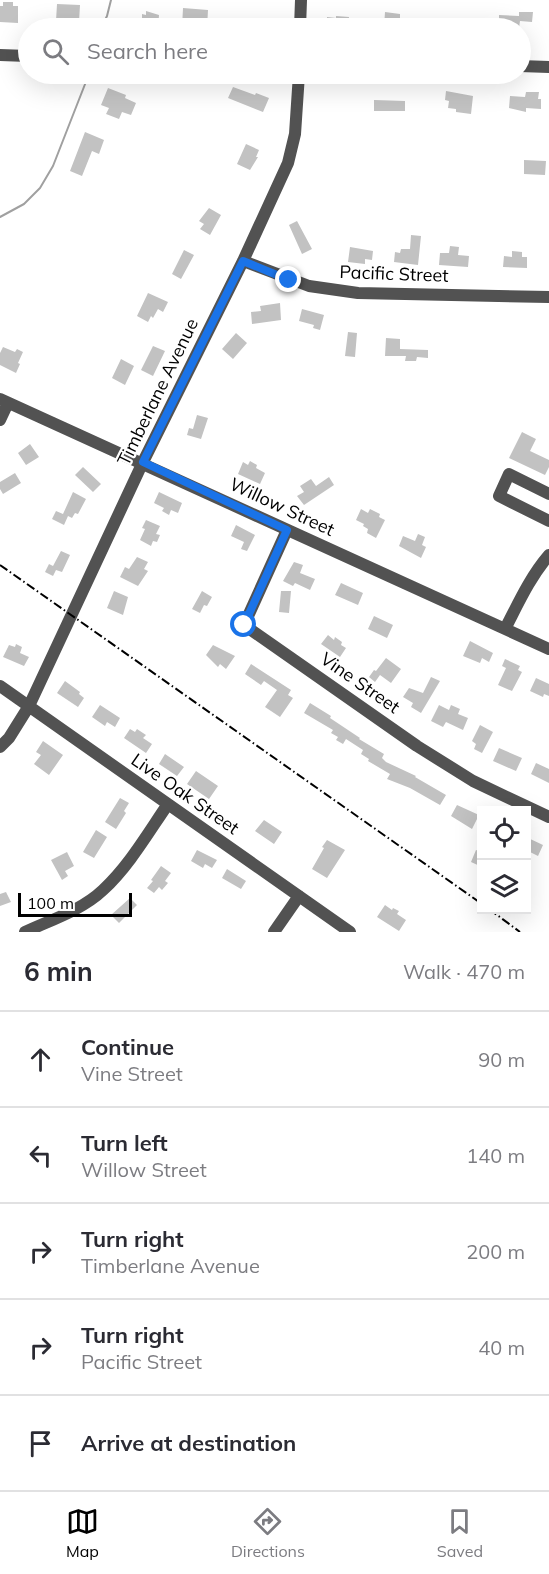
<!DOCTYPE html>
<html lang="en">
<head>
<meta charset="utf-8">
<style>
  :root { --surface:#fff; --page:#f7f7f7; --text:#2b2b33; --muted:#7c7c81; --line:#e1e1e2; --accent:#000 }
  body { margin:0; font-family:Mulish,sans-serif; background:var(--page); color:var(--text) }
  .controls { position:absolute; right:18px; bottom:18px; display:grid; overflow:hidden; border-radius:0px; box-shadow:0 6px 24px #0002 }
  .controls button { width:54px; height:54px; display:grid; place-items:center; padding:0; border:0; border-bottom:2px solid var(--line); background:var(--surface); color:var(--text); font:30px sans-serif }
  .scale { position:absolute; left:18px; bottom:15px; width:114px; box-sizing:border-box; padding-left:6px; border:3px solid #000; border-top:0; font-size:16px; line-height:21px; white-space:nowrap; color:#000; -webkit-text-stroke:4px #fff; paint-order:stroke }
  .stop { position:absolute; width:18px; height:18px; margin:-14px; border:4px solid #1a73e8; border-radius:50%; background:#fff }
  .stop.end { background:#1a73e8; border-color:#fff; box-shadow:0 2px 6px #0008 }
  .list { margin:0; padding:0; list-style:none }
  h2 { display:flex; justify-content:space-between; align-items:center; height:78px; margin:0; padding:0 24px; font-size:26px }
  h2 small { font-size:20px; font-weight:400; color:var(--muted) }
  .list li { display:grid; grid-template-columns:39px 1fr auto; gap:18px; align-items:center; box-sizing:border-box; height:96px; padding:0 24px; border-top:2px solid var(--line) }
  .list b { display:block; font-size:22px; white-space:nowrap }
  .list p { margin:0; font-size:20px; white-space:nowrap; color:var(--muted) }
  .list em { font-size:20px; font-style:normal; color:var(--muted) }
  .icon { flex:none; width:33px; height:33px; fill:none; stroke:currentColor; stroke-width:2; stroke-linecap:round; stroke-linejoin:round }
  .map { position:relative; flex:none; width:549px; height:932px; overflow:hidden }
  .search { position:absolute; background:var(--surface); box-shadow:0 6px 24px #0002; left:18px; right:18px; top:18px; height:66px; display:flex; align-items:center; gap:15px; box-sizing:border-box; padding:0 21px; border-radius:33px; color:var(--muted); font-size:22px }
  .sheet { height:558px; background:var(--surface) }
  nav { display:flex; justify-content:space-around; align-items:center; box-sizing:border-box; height:84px; border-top:2px solid var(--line); background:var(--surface); font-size:16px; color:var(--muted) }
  nav a { display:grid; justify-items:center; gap:3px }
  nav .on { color:var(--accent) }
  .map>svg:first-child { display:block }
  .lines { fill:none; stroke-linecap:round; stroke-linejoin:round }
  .stream { stroke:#a0a0a0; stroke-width:2 }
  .building { fill:#c2c2c2 }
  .minor { stroke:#525252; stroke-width:12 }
  .rail { stroke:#000; stroke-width:2; stroke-dasharray:9 3 1.5 3; stroke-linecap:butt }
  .route { stroke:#1a73e8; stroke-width:8 }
  .labels { text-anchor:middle; stroke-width:4.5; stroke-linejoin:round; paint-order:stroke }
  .street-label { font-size:18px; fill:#000; stroke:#fff }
</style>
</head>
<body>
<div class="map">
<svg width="549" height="932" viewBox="0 0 549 932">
  <rect width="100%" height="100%" fill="#fff"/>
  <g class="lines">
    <!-- stream -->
    <path class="stream" d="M101,28L107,16L111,0
      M0,217L24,204L40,188L53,166L89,74"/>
  </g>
  <!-- building -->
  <path class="building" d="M3,2H13V6H18V23L0,22V6H3Z
    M57,4L80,5L79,22H71L70,28H62L63,22L56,21Z
    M183,8L208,10L207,28H182Z
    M146,11L159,15L158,28L135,26L136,19H142V14L146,15Z
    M385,12L400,14V18L420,20L419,28L384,27Z
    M519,12H533L532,22L520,21L519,28H499V15L519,16Z
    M336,16L349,17L348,28H327V17L336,18Z
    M448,21L477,23L476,28H448Z
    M233,87L255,95L256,93L269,98L263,112L228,98Z
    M108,88L126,95L125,98L136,103L131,115L122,112L119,119L106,114L109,108L101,105Z
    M446,91L473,96L471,114L456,112V109L448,108L449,101L445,100Z
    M526,92H539L538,99H541V109L526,108V112L509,108L510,96L525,97Z
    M374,100L405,101V111H374Z
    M85,132L104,140L99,154L92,151L82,176L70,171Z
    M246,144L259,150L256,157H258L250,170L237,164Z
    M524,160L546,161L545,175L524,174Z
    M209,208L221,215L210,235L200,229L204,224L199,221Z
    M297,221L312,249L302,254L289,225Z
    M411,235L421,236L418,265L394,262L395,252L400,253L401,249H410Z
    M450,246L459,247L458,255L469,256L468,267L439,265L440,253H449Z
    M350,247L373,251L372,260L365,259V264L348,262Z
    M184,250L194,255L181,279L172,274Z
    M512,251L522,252V257H527V268L503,267L504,256L512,257Z
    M148,293L168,302L163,312L158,309L153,318L151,316L148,322L137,316Z
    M280,303L281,320L252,324L251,312L261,311L260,306Z
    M302,309L324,315L320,330L313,328L314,325L299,321Z
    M348,332L357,333L355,357L345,356Z
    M236,333L247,343L233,359L222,349Z
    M386,338L400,339V349L428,350V358L417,357L416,361H405L406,356H385Z
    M153,346L165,351L153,376L141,370Z
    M3,347L15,352L17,349L23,352L18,363L20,364L16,373L0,365V353Z
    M121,359L134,366L125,385L112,378Z
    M197,415L208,418L201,439L187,435L189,428L193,429Z
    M522,432L536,439L530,451L549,460V467L545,475L509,458Z
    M30,444L39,457L26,465L18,453Z
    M250,461L257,465L256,468L265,473L260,484L238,474L243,462L248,465Z
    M83,467L101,484L93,492L75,475Z
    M15,473L21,483L3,494L0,489V482Z
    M329,477L334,485L304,505L297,496L304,492L300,486L311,479L316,486Z
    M73,492L86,499L78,514L75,513L72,518L68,516L64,525L52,519L56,511L63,514Z
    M159,492L182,503L178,513L171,510L169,515L162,511L164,508L154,503Z
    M361,509L368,513L370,509L380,514L379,517L385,520L376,538L367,533L368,529L363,526L364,524L356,520Z
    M146,520L160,526L156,534L160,535L157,542L153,541L151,546L140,540L145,529L142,528Z
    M236,525L255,535L247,551L241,549L244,542L231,536Z
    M418,534L425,537L422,545L426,547L421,558L399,546L403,536L415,541Z
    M61,551L70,555L62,572L56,570L53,576L45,572L49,564L53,566Z
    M137,557L148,562L144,569L148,571L138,586L120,577L125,567L129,569Z
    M294,562L303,565L300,573L315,579L310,590L295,583L293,586L283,581Z
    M341,583L363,593L358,605L335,595Z
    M114,591L128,597L123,615L107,608Z
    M202,591L212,597L207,606L204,605L200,613L192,609Z
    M281,591H291L289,613L279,612Z
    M374,616L393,625L387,638L368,629Z
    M328,635L334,640L335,637L342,642L341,645L346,648L340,657L321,644Z
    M470,641L493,653L489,662L482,658L480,663L463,656Z
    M16,644L22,647L20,653L29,657L24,666L3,657L9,645L15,647Z
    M213,645L235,656L226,669L220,664L218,667L206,655Z
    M386,658L401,669L391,683L380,675L375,682L369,677L374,670L376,671Z
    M505,659L520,666L518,670L522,672L512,691L498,685L506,668L502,666Z
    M251,664L291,690L288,695L293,698L280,717L265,707L277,690L264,681L261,685L245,674Z
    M431,677L440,681L421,713L411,707L413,703L403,697L409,688L423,693Z
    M536,678L549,684V696L544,694L543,697L530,691Z
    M65,681L80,692L79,694L84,698L78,707L57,693Z
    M310,703L331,716L330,718L360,738L359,739L384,754L382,758L386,762L416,776L415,777L446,795L440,805L410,788L387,779L390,774L368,761L369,759L361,754L363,750L346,739L343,744L336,740L338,737L331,733L333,730L304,713Z
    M100,705L120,718L115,727L107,722L105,726L92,717Z
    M439,705L449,710L451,705L460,709L458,714L468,718L463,730L446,722L443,727L431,721Z
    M480,725L493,732L482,753L474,749L476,744L472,741Z
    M130,729L135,732L137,729L146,735L143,738L152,744L146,753L124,738Z
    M43,741L63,755L49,775L34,764L41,755L36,752Z
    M499,748L522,758L516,771L493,761Z
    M165,754L184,767L177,776L159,764Z
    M536,763L549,769V783L531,774Z
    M196,771L218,786L209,799L187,784Z
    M120,798L129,803L124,811L126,813L116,829L105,822Z
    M457,805L479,815L472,829L451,816Z
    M264,820L282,832L274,844L255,831Z
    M96,830L107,837L94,858L83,852Z
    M526,837L543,845L538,856L526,850Z
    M327,840L345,850L327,878L312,869L324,848L322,847Z
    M197,850L217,860L212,868L205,864L203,868L191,861Z
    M476,850L482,852V867L471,862Z
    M67,852L74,866L65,871L68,876L62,880L51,860Z
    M161,866L171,873L165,881L168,883L162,890L159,887L154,893L147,888L153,881L151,880Z
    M227,869L246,881L241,889L222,878Z
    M6,892L11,902L0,906V894Z
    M130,898L137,905L119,923L111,915Z
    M385,905L392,910L393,908L399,911L397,914L406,920L399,931L377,917Z"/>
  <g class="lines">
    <!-- minor -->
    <path class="minor" d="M300,28L301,0
      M0,55L28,56
      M520,66L549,67
      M243,261L309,286L358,293L549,297
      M0,399L549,649
      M0,420L8,403
      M549,494L509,474L499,496L549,521
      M287,530L244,625L417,746L473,781L549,817
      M505,629C518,604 530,577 549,555
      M0,686L350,932
      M0,747L9,738L29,706L143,462L243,261L288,163L295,134L299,74
      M25,932C51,920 82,910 103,890C129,866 148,833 168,804
      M274,932L299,896"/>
    <!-- rail -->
    <path class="rail" d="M0,565L482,904
      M489,909L520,932"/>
  </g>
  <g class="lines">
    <!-- route -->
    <path class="route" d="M244,625L287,530L143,462L243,261L289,280"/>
  </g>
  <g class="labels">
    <!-- street labels -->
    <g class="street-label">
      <text transform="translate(394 274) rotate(2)" y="6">Pacific Street</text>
      <text transform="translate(158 392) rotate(-64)" y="6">Timberlane Avenue</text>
      <text transform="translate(282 507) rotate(25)" y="6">Willow Street</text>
      <text transform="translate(360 683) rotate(35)" y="6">Vine Street</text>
      <text transform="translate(185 794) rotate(35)" y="6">Live Oak Street</text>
    </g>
  </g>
</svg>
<div class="controls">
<button><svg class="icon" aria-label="locate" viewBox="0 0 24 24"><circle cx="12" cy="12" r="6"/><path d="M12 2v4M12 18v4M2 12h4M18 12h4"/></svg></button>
<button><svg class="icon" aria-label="layers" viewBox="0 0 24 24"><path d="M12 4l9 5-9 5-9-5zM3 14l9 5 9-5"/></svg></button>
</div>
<div class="scale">100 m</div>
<div class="stop" style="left:244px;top:625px"></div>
<div class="stop end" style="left:289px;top:280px"></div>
<div class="search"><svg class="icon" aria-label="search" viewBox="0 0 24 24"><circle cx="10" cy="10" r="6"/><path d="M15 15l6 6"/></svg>Search here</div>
</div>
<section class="sheet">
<h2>6 min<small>Walk · 470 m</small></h2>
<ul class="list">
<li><svg class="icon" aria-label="ahead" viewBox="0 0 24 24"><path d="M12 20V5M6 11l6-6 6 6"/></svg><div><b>Continue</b><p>Vine Street</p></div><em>90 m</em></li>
<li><svg class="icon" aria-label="left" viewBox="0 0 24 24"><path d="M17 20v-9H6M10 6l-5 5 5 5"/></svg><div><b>Turn left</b><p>Willow Street</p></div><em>140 m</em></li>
<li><svg class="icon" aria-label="right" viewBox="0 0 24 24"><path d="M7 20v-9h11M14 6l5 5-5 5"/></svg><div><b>Turn right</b><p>Timberlane Avenue</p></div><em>200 m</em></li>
<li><svg class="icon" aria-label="right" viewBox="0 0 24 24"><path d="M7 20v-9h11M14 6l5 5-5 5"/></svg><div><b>Turn right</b><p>Pacific Street</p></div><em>40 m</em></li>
<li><svg class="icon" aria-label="arrive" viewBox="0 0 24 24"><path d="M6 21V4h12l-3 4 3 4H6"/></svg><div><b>Arrive at destination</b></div></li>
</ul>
</section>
<nav>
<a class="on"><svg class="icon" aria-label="map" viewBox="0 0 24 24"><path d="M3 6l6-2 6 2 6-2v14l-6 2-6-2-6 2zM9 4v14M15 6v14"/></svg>Map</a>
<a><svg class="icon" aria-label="directions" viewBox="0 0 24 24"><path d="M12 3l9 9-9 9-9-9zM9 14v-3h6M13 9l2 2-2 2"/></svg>Directions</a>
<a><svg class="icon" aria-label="saved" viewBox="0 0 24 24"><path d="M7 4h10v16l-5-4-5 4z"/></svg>Saved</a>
</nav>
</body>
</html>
